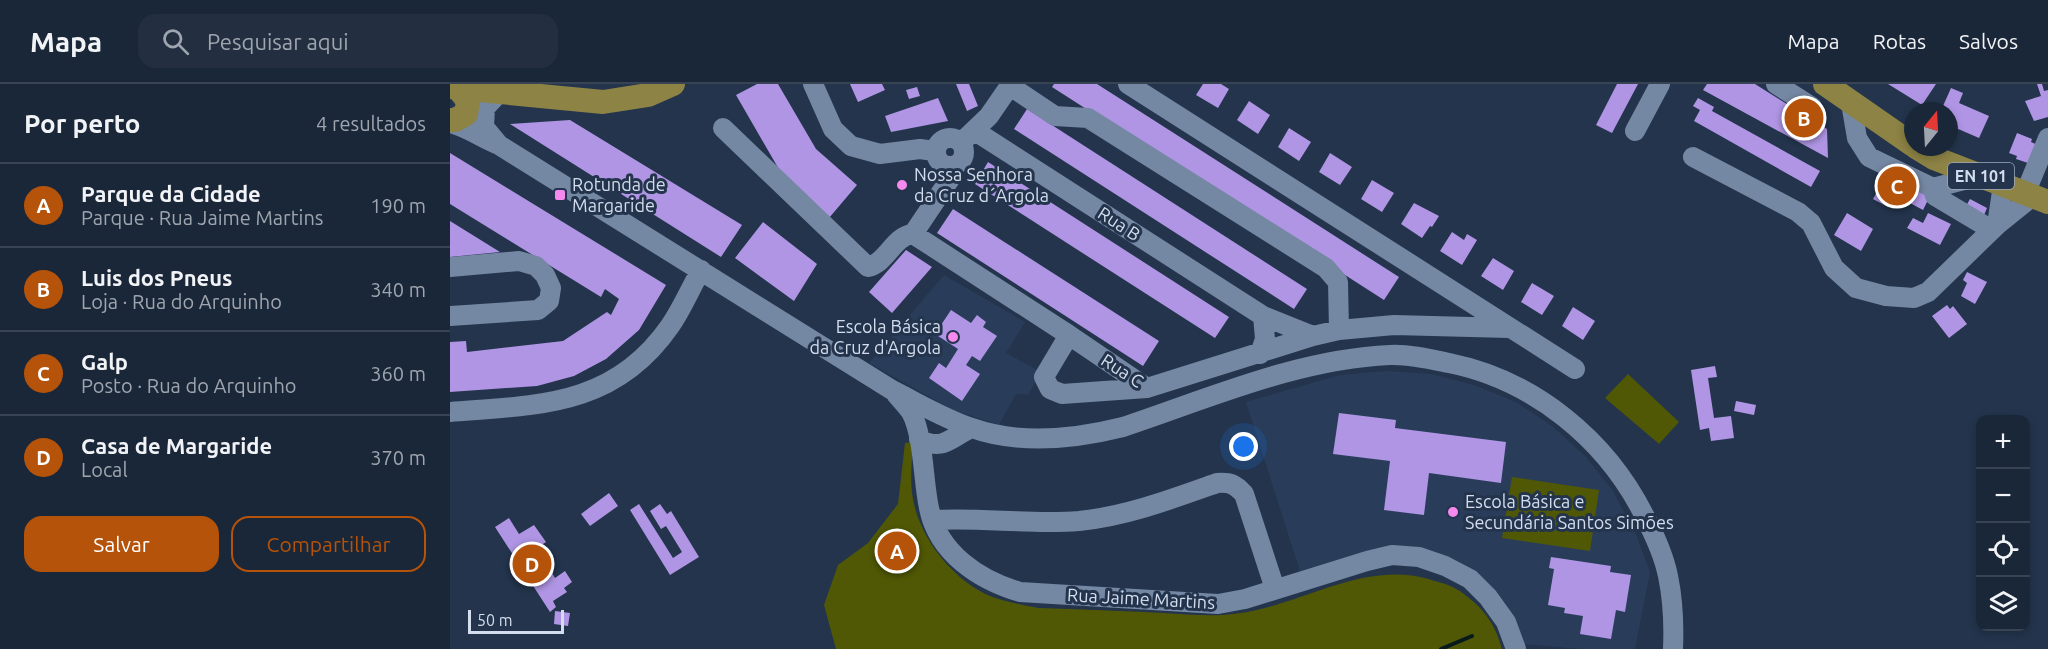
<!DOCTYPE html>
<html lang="pt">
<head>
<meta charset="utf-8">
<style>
  :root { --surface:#1a2739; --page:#232f41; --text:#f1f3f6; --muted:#9fa5ae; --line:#384453; --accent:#b45309 }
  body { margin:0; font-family:Ubuntu,sans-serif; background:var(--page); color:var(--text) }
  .controls { position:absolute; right:18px; bottom:18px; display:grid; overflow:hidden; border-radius:12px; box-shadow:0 3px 9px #0003 }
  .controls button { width:54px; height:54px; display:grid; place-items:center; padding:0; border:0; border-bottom:2px solid var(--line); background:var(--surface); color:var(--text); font:30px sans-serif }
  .compass { position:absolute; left:1454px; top:18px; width:54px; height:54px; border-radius:50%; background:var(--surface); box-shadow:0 3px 9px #0003; rotate:18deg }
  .scale { position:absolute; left:18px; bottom:15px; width:96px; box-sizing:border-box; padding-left:6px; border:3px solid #d3dded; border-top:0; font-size:16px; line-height:21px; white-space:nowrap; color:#d3dded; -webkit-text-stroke:4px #23344c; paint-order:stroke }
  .you { position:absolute; left:794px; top:363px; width:21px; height:21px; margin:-15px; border:4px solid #fff; border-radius:50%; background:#1a73e8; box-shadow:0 0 0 9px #1a73e833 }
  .badge { display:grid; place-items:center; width:39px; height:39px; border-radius:50%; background:var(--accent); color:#fff; font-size:20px; font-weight:700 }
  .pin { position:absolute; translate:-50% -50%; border:3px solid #fff; box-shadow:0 2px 6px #0006 }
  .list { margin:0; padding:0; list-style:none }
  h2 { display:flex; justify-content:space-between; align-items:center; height:78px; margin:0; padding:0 24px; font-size:26px }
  h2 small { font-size:20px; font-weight:400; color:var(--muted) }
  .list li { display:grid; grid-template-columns:39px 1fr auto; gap:18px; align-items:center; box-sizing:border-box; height:84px; padding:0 24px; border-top:2px solid var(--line) }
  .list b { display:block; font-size:22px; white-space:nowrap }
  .list p { margin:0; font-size:20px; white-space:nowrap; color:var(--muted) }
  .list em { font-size:20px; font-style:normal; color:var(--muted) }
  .actions { display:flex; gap:12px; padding:18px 24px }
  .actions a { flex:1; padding:14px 0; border:2px solid var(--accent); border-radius:18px; text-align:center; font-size:21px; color:var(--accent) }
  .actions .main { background:var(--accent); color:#fff }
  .icon { flex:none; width:33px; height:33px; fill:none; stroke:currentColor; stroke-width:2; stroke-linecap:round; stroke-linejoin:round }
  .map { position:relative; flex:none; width:1598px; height:565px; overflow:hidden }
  header { display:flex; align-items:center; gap:36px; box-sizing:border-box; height:84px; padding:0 30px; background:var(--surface); border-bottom:2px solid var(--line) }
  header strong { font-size:28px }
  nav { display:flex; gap:33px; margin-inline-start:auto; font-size:21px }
  .search { width:420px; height:54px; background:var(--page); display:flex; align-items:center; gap:15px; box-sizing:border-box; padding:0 21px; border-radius:18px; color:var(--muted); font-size:22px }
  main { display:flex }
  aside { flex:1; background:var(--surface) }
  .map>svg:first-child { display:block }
  .built { fill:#293d5b }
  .green { fill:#505805 }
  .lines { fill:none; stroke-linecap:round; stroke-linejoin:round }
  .stream { stroke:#091a1c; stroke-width:4 }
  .building { fill:#af95e4 }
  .minor { stroke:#7487a3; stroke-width:20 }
  .major { stroke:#8d8345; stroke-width:24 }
  .poi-dot { fill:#f589ee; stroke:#23344c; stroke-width:2 }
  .labels { text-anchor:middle; stroke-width:6; stroke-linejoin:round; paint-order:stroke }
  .shield { fill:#23344c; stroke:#9eaabd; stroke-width:1.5 }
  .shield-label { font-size:16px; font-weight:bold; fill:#d3dded }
  .poi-label { font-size:18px; fill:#d3dded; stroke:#23344c; text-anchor:start }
  .street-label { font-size:18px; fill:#d3dded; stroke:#23344c }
</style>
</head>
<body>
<header>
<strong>Mapa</strong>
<div class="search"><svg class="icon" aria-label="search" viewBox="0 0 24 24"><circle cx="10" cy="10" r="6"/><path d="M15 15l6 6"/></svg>Pesquisar aqui</div>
<nav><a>Mapa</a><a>Rotas</a><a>Salvos</a></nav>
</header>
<main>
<aside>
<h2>Por perto<small>4 resultados</small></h2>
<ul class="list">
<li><span class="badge">A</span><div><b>Parque da Cidade</b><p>Parque · Rua Jaime Martins</p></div><em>190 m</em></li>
<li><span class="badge">B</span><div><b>Luis dos Pneus</b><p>Loja · Rua do Arquinho</p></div><em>340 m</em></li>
<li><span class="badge">C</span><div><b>Galp</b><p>Posto · Rua do Arquinho</p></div><em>360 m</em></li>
<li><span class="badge">D</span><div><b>Casa de Margaride</b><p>Local</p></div><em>370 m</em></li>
</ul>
<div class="actions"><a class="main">Salvar</a><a>Compartilhar</a></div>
</aside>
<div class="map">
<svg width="1598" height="565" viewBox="0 0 1598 565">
  <rect width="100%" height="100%" fill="#23344c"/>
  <!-- built -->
  <path class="built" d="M494,191L575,238L556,269L591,288L578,311L566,310L549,341L503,326L419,279Z
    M936,287L981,290L1024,301L1066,318L1102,342L1136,373L1163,407L1185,448L1200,488L1185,565H1130L1074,560L1063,533L968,465L927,464L850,487L796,318L890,291Z"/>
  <!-- green -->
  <path class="green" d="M1178,290L1229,338L1209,360L1155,314Z
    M463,358C462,375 460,392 462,409C467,451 501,495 540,512C556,518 573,521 589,524C630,525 672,527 713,529C732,530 753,532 772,531C846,528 911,472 985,497C996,500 1005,503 1014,510C1035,526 1045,540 1052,565H386L374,521L388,481L418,459L448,420L455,359Z
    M1062,393L1149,406L1140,467L1052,454Z"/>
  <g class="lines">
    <!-- stream -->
    <path class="stream" d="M991,565L1022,552"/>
  </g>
  <!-- building -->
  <path class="building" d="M307,0H328L366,65L407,101L379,134L334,94L286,11Z
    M400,0H432L435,6L408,18Z
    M506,0H519L528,22L517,27Z
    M604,0H647L949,193L934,216L602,3Z
    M753,0H771L779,5L768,24L746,11Z
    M1167,0H1188L1162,49L1146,41Z
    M1257,0H1305L1377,45L1378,74L1253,6Z
    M1438,0H1486L1472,21Z
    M1587,0H1592L1594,7L1598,6V33L1584,37L1575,17L1591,12Z
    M467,3L470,12L459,15L456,6Z
    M1501,4L1513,9L1509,19L1539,32L1529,54L1499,41V25L1493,22Z
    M488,14L498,37L441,48L435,32Z
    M1248,14L1264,23L1262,27L1370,87L1361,103L1244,37L1250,26L1243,22Z
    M799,17L820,31L808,50L787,36Z
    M577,25L857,205L844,225L564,45Z
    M120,36L292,141L271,173L60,40Z
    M839,44L861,58L849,77L828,63Z
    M1567,49L1582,55L1581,58L1588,61L1581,80L1566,75L1567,72L1559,69Z
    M0,69L216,201L189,246L156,275L124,292L87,302L0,308V258L16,257L17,268L113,257L157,228L161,231L169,215L155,205L151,213L0,120Z
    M880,69L902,83L890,101L869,88Z
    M1445,76L1480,112L1473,126L1445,111L1438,123L1423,115Z
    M538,78L779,233L765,254L525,100Z
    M922,96L944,109L932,128L911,115Z
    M1520,115L1537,124L1534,131L1516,122Z
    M964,119L989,132L982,143L980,142L972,154L951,140Z
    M503,125L709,257L693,282L487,149Z
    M1397,129L1423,145L1411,167L1384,151Z
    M1478,129L1501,140L1490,161L1457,144L1463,134L1473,139Z
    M0,137L50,168L0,173Z
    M313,138L367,180L344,217L285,174Z
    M1002,148L1014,156L1017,150L1027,156L1012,181L990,167Z
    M456,166L482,183L442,229L419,208Z
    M1043,174L1064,187L1053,206L1031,192Z
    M1517,188L1537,198L1525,220L1511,212L1517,199L1513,196Z
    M1082,199L1104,212L1092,231L1071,218Z
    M1497,221L1500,225L1503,222L1517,240L1499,254L1482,232Z
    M1123,223L1145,237L1133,256L1112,242Z
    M501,226L521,239L527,231L536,238L533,243L547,252L530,277L522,272L516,281L530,290L512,317L479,294L489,279L496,284L508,265L485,250Z
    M1265,282L1267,293L1258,294L1264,334L1281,332L1284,354L1261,357L1259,344L1250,346L1241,286Z
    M1286,317L1306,321L1304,331L1284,327Z
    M889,329L946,336L945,344L1056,358L1051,399L979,389L974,431L934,426L940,377L883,370Z
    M159,409L168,422L140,442L131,430Z
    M189,420L223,474L232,468L216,442L211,445L200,427L210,420L217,430L221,427L249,473L220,491L180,426Z
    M59,434L69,450L84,441L96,458L87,464L105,494L115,487L122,498L114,504L117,508L103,517L106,523L100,528L45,443Z
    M1101,473L1161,482L1160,488L1181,491L1175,528L1166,526L1161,555L1130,550L1133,532L1114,529L1115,524L1098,521L1104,485L1099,484Z
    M105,527L120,529L118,542L104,540Z"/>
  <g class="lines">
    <!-- minor -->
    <path class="minor" d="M363,0L383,45L401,62L430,70L470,65L484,67
      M678,0L1125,285
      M1326,0L1362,23
      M560,2L605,32L638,34L876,184L888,198L889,246
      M47,11L35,24L34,43L49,61
      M1401,19L1407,54L1419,73L1483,104L1529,92
      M0,39C17,43 33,55 49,61L442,306C468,319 494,335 522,344C570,361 625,355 673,343C760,314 848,275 940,271C959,270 980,275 999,279C1084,296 1157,356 1195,433C1205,452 1214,472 1218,492C1223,516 1224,541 1223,565
      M273,44L418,183C437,179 443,152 463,150
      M525,47L813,232L863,252
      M1185,47L1210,0
      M486 68a14 14 0 1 1 28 0a14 14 0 1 1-28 0Z
      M516,54L539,32L561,0
      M1243,73L1348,128L1361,139L1384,184L1406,204L1436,212L1464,214L1478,208L1547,141L1583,112
      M1483,104L1485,112L1542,146
      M1575,110L1598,54
      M1547,141L1553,101
      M463,150L619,251L697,304L863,252L889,246L944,241L1059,244
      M463,150L500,95L499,83
      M0,183L69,177L86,182L95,191L101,204L99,217L88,226L0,232
      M619,251L594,293L600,305L612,310L697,304
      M810,270L815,255L813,232
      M446,310C451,316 457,322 461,328C474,352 473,397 479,424C488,469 529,496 570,508L768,520L795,515L917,477L942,471L969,473L995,482L1020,495L1038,513L1056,538L1066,565
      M0,328C88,321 164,323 220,242C232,225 240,205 251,186
      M469,355C494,368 500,353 522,344
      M482,436C531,433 580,441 629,437C677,432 722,415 767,399C780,398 785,400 794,410L825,505"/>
    <!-- major -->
    <path class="major" d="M1375,0L1463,61
      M0,3L8,4L18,17L16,30L5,36H0
      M8,4L153,18L198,11L223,0
      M1466,63L1484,74L1598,118"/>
  </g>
  <!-- markers -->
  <g class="poi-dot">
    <circle cx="452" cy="101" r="6"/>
    <rect x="104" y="105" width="12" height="12" rx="3"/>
    <circle cx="503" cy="253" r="6"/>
    <circle cx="1003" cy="428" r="6"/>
  </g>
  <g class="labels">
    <!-- shield labels -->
    <rect class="shield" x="1498" y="79" width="66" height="26" rx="4.5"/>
    <g class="shield-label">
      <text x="1531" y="98">EN 101</text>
    </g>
    <!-- poi labels -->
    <g class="poi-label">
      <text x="464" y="97">Nossa Senhora<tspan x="464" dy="21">da Cruz d´Argola</tspan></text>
      <text x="122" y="107">Rotunda de<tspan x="122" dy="21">Margaride</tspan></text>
      <text x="491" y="249" text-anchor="end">Escola Básica<tspan x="491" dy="21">da Cruz d'Argola</tspan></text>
      <text x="1015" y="424">Escola Básica e<tspan x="1015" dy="21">Secundária Santos Simões</tspan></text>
    </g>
    <!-- street labels -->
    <g class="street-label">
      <text transform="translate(669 140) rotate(33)" y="6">Rua B</text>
      <text transform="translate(672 287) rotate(33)" y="6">Rua C</text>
      <text transform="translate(691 515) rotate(3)" y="6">Rua Jaime Martins</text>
    </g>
  </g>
</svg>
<div class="controls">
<button>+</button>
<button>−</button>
<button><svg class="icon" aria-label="locate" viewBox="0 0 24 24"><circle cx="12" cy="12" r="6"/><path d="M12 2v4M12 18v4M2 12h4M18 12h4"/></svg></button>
<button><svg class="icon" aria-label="layers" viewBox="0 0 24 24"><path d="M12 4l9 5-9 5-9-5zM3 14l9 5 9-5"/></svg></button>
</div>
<svg class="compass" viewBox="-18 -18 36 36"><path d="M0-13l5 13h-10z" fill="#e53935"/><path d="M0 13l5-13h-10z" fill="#9fa5ae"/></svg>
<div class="scale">50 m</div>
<div class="you"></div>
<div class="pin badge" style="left:447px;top:467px">A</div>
<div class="pin badge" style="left:1354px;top:34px">B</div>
<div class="pin badge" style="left:1447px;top:102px">C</div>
<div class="pin badge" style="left:82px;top:480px">D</div>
</div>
</main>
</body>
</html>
